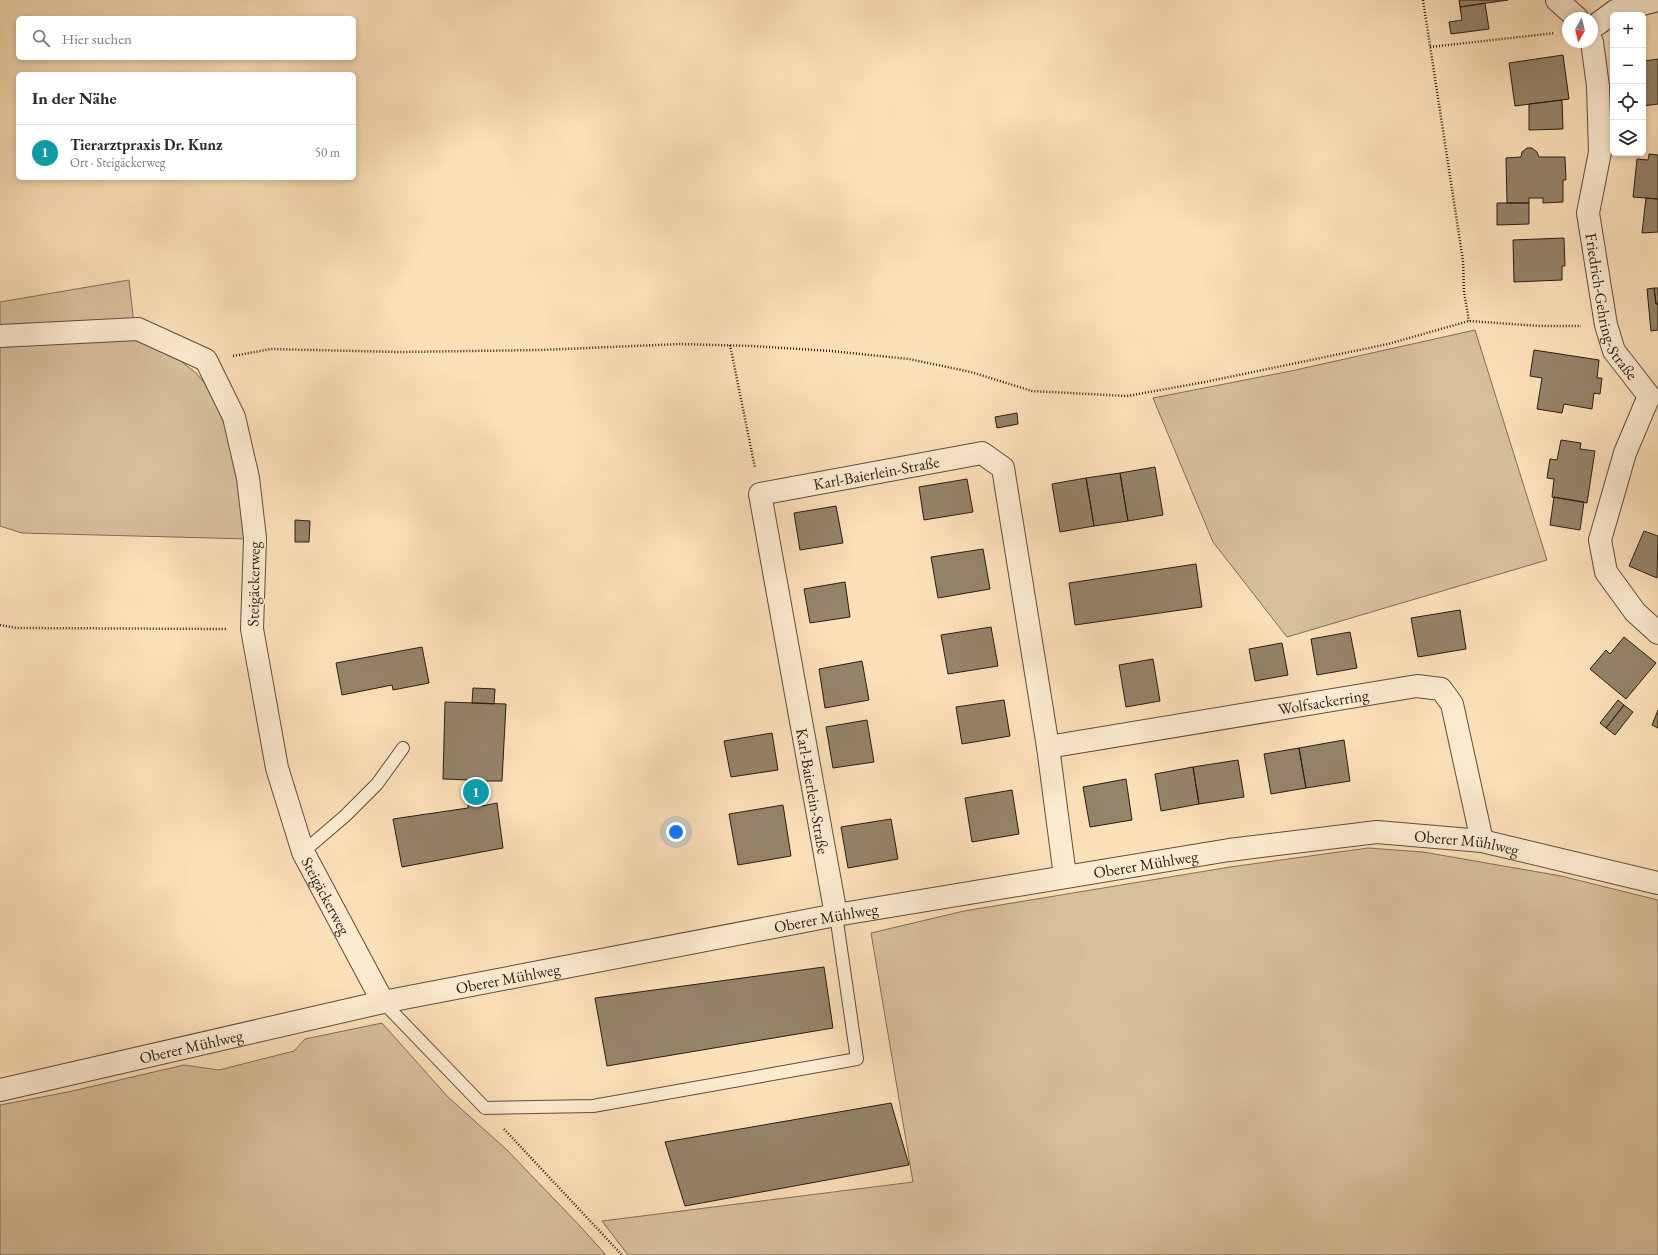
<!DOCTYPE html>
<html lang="de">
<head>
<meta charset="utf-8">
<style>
  :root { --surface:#fff; --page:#f2f2f3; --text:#2b2b33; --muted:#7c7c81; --line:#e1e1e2; --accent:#2563eb }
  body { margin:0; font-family:"EB Garamond",serif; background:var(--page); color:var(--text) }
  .controls { position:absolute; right:12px; top:12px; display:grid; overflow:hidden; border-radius:6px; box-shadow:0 2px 6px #0003 }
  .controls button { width:36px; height:36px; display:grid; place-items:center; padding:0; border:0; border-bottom:1px solid var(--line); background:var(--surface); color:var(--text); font:20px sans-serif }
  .compass { position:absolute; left:1562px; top:12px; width:36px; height:36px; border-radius:50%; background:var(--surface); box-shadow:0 2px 6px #0003; rotate:188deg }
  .you { position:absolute; left:676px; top:832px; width:14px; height:14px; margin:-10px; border:3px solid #fff; border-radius:50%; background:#1a73e8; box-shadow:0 0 0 6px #1a73e833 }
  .badge { display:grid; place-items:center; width:26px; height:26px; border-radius:50%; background:var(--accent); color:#fff; font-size:13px; font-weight:700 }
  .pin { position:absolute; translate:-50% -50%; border:2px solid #fff; box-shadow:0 1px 4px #0006 }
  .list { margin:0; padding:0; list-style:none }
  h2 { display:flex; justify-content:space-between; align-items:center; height:52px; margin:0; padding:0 16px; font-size:17px }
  h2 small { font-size:13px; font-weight:400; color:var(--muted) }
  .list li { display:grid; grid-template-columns:26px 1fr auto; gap:12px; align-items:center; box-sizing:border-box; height:56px; padding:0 16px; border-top:1px solid var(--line) }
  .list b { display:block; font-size:15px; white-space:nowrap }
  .list p { margin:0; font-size:13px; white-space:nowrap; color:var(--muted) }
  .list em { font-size:13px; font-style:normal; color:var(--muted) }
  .icon { flex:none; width:22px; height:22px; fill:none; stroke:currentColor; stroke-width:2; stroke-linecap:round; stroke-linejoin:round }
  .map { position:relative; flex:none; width:1658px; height:1255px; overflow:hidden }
  .search { position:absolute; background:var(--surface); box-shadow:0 2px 6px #0003; left:16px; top:16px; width:340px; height:44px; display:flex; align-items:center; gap:10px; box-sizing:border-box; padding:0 14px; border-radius:6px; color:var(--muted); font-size:15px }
  .panel { position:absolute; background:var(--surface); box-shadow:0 2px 6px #0003; left:16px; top:72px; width:340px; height:108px; border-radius:6px }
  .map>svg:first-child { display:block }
  .green { fill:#d8bf9c; stroke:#7f6e58 }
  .building { fill:#95836a; stroke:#261e15 }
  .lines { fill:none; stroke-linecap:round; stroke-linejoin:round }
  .service-casing { stroke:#5c4e3e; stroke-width:14 }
  .minor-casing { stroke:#5c4e3e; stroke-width:24 }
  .path { stroke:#261e15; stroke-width:2.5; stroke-dasharray:1 2; stroke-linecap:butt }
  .service { stroke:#fdebd1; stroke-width:12 }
  .minor { stroke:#fdebd1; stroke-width:22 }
  .labels { text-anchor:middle; stroke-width:3.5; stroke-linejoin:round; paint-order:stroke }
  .street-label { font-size:16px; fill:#261e15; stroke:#fdebd1 }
</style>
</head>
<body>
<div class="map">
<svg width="1658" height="1255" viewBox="0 0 1658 1255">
  <rect width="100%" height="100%" fill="#fce0b8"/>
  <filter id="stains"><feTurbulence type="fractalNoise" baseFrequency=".005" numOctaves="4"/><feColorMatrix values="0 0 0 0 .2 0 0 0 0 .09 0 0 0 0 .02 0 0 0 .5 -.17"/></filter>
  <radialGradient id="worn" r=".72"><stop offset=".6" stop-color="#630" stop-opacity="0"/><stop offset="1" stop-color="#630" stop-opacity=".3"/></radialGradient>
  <!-- green -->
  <path class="green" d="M129,280L134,324L196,373L218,399L234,451L248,539L22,533L0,526V302Z
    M1475,330L1547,560L1287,637L1213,542L1153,398L1291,371Z
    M1368,848L1423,852L1561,876L1658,900V1255H628L602,1221L913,1182L871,933L964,911L1230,867Z
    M382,1023L448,1097L507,1150L579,1225L606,1255H0V1105L68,1092L184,1065L219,1070L294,1051L305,1039Z"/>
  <!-- building -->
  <path class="building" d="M1459,0H1508L1460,7Z
    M1485,3L1489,29L1451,34L1449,22L1462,20L1460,7Z
    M1563,55L1569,99L1515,106L1509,63Z
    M1658,59V104L1643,106L1644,61Z
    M1562,100L1563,129L1529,130V104Z
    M1527,148H1532L1537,152L1539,157H1565L1566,180H1563V202L1543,203V198H1529V203H1507L1506,158L1521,157L1522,152Z
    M1649,154L1658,155V199L1633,197L1637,159L1648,160Z
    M1646,198L1658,199V232L1642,233Z
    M1497,203H1529V224L1497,225Z
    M1564,238L1565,266H1562V280L1514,282L1513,240Z
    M1654,288L1656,304H1658V330L1651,331L1647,289Z
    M1654,288H1658V304H1656Z
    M1534,350L1599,360L1597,378H1602L1600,394L1594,393L1592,409L1564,404L1562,413L1537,409L1542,378L1530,376Z
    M1017,413L1018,424L997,428L995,417Z
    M1561,440L1581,443L1580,449L1595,451L1587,503L1552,497L1554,479L1547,478L1550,459L1557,460Z
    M1155,467L1163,515L1128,521L1120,473Z
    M1120,473L1128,521L1094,526L1086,478Z
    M1086,478L1094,526L1060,532L1052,484Z
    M967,479L973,512L924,520L919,487Z
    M1554,497L1584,502L1580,530L1550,525Z
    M836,506L843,543L800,550L794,513Z
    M295,520L310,521L309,542H295Z
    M1644,531L1658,536L1657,578L1629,566Z
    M983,549L990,589L938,598L931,557Z
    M1196,564L1202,607L1075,625L1069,583Z
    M845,582L850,617L810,623L804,589Z
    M1460,610L1466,649L1418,657L1411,618Z
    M991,627L998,666L948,674L941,635Z
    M1350,632L1357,668L1317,675L1311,639Z
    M1624,637L1656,663L1626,699L1590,669L1606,650L1610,654Z
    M1282,643L1288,675L1255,681L1249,649Z
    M422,647L429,683L393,690L392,685L342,695L336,663Z
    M1153,659L1160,701L1126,707L1119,665Z
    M862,661L869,700L825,708L819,669Z
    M473,688L495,689L494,704L472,703Z
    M1004,700L1010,736L962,744L956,707Z
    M1618,700L1624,705L1606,728L1600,723Z
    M445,702L506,704L502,781H484L482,806L497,803L503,848L402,867L393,819L468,808L470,780L443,779Z
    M1624,705L1633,712L1615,735L1606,728Z
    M1658,710V728L1652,725Z
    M867,720L874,762L833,768L826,727Z
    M772,733L778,770L731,777L724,741Z
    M1344,740L1350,781L1306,788L1299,748Z
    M1299,748L1306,788L1271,794L1264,754Z
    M1238,760L1244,797L1199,804L1193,767Z
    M1193,767L1199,804L1161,811L1155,774Z
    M1126,779L1132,820L1090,827L1083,787Z
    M1012,790L1019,834L972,842L965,798Z
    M783,805L791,856L738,865L729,814Z
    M891,819L898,859L848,868L841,827Z
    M824,967L833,1028L607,1066L595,998Z
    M891,1103L909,1165L685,1206L665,1142Z"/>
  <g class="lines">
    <defs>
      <path id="service" d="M303,852L345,816L377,784L403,748
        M383,1002L485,1108L593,1106L857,1059L836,915"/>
      <g id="minor">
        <path d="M1557,0L1577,18"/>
        <path d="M1592,28L1615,11L1658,0"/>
        <path id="s1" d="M1592,42L1598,86L1600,152L1588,213L1606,325L1614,351L1649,396L1625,453L1600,540L1606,572L1635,612L1658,633"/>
        <path id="s2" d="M0,336L138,329L206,360L234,417L248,478L255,538L252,629L277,768L303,852L383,1002"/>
        <path id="s3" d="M1048,747L1417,686L1441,689L1452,704L1482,841"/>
        <path id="s4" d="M836,915L760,494L982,453L1003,468L1048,747L1065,876"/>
        <path id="s5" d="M0,1090L383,1002L836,915L1229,850L1377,832L1482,841L1658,883"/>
      </g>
    </defs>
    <!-- service casing -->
    <use href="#service" class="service-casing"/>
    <!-- minor casing -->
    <use href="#minor" class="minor-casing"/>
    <!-- path -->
    <path class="path" d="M1423,0L1463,261L1464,292L1469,321
      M1430,47L1555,33
      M730,345L755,468
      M233,356L271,349L399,352L541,350L680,344L752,346L831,351L909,359L971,372L1032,391L1127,396L1205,382L1388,344L1469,321L1540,326H1581
      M0,625L17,628L227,629
      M504,1129L622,1255"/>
    <!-- service -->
    <use href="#service" class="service"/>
    <!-- minor -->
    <use href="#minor" class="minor"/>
  </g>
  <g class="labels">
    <!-- street labels -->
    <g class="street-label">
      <text dy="6" stroke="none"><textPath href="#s1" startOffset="270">Friedrich-Gehring-Straße</textPath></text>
      <text dy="6" stroke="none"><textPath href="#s4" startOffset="546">Karl-Baierlein-Straße</textPath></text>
      <text transform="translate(253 584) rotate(-89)" y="6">Steigäckerweg</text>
      <text dy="6" stroke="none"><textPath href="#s3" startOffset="279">Wolfsackerring</textPath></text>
      <text transform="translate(813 791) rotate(80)" y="6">Karl-Baierlein-Straße</text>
      <text dy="6" stroke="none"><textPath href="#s5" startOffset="1492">Oberer Mühlweg</textPath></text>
      <text dy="6" stroke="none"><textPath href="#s5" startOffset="1168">Oberer Mühlweg</textPath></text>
      <text dy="6" stroke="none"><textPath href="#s2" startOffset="769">Steigäckerweg</textPath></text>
      <text dy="6" stroke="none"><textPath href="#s5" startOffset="844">Oberer Mühlweg</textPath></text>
      <text dy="6" stroke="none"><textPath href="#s5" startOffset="520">Oberer Mühlweg</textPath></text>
      <text dy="6" stroke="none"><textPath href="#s5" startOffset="196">Oberer Mühlweg</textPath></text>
    </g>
  </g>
  <rect width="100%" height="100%" filter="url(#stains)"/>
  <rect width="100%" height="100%" fill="url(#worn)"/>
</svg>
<div class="controls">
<button>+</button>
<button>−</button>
<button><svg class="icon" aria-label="locate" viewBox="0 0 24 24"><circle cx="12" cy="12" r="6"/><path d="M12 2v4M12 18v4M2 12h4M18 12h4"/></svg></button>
<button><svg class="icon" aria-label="layers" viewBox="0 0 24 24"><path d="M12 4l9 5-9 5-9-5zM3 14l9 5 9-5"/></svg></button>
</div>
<svg class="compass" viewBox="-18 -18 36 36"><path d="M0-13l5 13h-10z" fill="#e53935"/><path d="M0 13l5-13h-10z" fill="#7c7c81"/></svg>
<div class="you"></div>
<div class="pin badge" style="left:476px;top:792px;background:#0f9aa8">1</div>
<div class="search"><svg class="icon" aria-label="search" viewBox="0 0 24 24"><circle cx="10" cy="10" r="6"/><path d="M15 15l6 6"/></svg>Hier suchen</div>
<section class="panel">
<h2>In der Nähe<small></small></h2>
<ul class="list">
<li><span class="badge" style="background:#0f9aa8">1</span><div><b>Tierarztpraxis Dr. Kunz</b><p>Ort · Steigäckerweg</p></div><em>50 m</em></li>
</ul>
</section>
</div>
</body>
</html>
